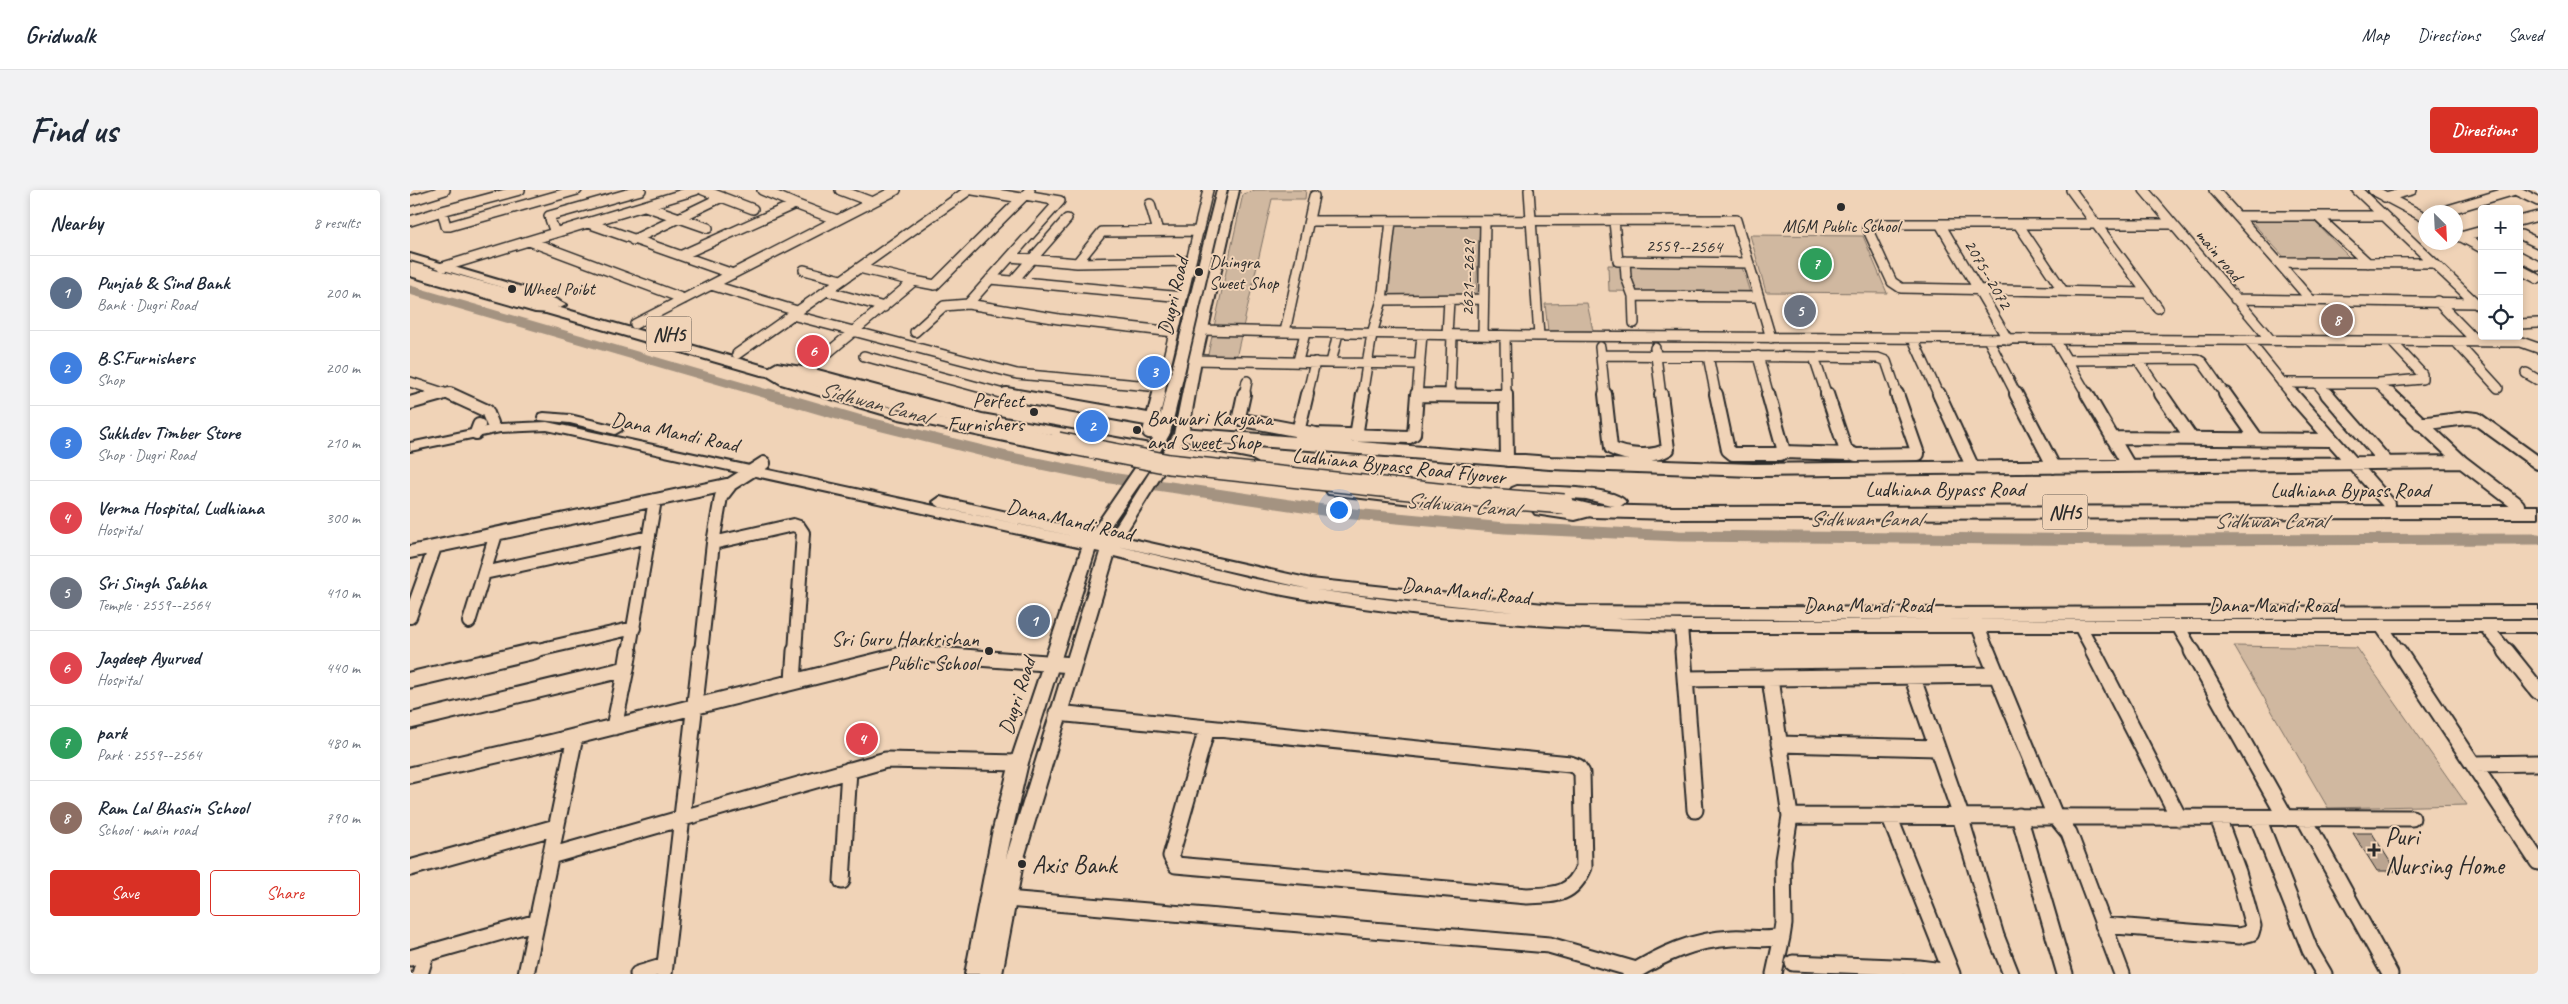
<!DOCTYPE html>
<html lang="en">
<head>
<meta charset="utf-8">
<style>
  :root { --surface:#fff; --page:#f2f2f3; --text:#1f2937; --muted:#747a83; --line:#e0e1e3; --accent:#d93025 }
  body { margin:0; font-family:Caveat,sans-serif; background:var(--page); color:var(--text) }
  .controls { position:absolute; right:15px; top:15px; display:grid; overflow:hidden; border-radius:5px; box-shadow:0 2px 8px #0003 }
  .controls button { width:45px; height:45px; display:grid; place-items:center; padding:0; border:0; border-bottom:1px solid var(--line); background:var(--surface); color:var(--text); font:25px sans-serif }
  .compass { position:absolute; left:2008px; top:15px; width:45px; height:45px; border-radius:50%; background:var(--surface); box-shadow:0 2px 8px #0003; rotate:156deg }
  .you { position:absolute; left:928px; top:319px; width:18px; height:18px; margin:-12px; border:4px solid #fff; border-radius:50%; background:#1a73e8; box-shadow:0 0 0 8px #1a73e833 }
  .badge { display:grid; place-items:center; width:32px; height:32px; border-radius:50%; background:var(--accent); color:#fff; font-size:16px; font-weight:700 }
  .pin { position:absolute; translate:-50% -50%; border:2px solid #fff; box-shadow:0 1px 5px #0006 }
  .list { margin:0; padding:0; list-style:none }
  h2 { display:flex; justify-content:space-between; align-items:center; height:65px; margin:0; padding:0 20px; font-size:21px }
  h2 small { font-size:16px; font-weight:400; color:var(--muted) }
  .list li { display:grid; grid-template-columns:32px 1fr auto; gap:15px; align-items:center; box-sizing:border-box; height:75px; padding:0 20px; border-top:1px solid var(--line) }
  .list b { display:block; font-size:19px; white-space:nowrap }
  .list p { margin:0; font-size:16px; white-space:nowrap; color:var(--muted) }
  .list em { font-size:16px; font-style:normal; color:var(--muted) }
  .actions { display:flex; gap:10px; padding:15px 20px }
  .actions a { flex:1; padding:11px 0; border:1px solid var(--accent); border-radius:5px; text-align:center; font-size:18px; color:var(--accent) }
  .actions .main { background:var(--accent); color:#fff }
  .icon { flex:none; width:28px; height:28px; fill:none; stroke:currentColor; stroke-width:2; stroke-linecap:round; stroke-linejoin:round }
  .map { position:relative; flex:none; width:2128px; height:784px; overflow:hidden; border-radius:5px }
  header { display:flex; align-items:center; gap:30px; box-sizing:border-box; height:70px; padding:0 25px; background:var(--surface); border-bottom:1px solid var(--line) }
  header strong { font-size:24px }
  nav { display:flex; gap:28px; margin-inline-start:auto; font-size:18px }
  .intro { display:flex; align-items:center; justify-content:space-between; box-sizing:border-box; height:120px; padding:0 30px }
  h1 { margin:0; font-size:35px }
  .button { padding:12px 22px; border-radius:5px; background:var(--accent); color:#fff; font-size:18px; font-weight:700 }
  main { display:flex; gap:30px; padding:0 30px }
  aside { flex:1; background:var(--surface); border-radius:5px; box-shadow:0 2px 8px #0003 }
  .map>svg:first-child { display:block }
  .green { fill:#d0b8a0; stroke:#7e7266 }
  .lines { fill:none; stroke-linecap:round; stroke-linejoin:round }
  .canal-far1 { stroke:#a49381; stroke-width:9 }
  .canal { stroke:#a49381; stroke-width:11 }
  .building { fill:#baa490; stroke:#2b2b2b }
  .minor-far2-casing { stroke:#2b2b2b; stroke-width:12 }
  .minor-far1-casing { stroke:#2b2b2b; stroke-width:16 }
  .minor-casing { stroke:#2b2b2b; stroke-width:19 }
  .tertiary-casing { stroke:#2b2b2b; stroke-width:4 }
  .trunk-casing { stroke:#2b2b2b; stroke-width:4 }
  .minor-far2 { stroke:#f0d3b7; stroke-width:9 }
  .minor-far1 { stroke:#f0d3b7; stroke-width:12 }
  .minor { stroke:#f0d3b7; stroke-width:15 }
  .tertiary { fill:#f0d3b7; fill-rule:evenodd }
  .trunk { fill:#f0d3b7; fill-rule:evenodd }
  .trunk-bridge-casing { stroke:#2b2b2b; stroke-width:22; stroke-linecap:butt }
  .trunk-bridge { stroke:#f0d3b7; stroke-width:19 }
  .poi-dot { fill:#2b2b2b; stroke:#f0d3b7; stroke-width:2 }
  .labels { text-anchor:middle; stroke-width:4; stroke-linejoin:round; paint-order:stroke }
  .far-poi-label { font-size:18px; fill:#2b2b2b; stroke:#f0d3b7; text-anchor:start }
  .far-street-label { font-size:18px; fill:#2b2b2b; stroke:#f0d3b7 }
  .shield { fill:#f0d3b7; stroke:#665d55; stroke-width:1 }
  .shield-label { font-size:20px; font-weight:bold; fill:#2b2b2b }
  .street-label { font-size:21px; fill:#2b2b2b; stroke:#f0d3b7 }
  .poi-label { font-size:21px; fill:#2b2b2b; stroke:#f0d3b7; text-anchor:end }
  .water-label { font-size:22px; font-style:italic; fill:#494540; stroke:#f0d3b7 }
  .near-poi-label { font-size:25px; fill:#2b2b2b; stroke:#f0d3b7; text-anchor:start }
</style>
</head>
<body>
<header>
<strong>Gridwalk</strong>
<nav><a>Map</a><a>Directions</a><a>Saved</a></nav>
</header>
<div class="intro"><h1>Find us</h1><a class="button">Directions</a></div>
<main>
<aside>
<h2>Nearby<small>8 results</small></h2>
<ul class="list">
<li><span class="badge" style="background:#5c6f8a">1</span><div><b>Punjab &amp; Sind Bank</b><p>Bank · Dugri Road</p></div><em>200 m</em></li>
<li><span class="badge" style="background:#3f7fe0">2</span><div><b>B.S.Furnishers</b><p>Shop</p></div><em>200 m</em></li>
<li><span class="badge" style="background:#3f7fe0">3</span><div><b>Sukhdev Timber Store</b><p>Shop · Dugri Road</p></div><em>210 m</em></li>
<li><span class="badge" style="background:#e0444e">4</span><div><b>Verma Hospital, Ludhiana</b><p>Hospital</p></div><em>300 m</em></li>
<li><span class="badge" style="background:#6b7280">5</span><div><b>Sri Singh Sabha</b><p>Temple · 2559--2564</p></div><em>410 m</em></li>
<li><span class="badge" style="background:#e0444e">6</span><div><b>Jagdeep Ayurved</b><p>Hospital</p></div><em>440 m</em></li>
<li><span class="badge" style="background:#2e9e5b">7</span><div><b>park</b><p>Park · 2559--2564</p></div><em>480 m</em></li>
<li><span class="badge" style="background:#8d6e63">8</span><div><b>Ram Lal Bhasin School</b><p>School · main road</p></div><em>790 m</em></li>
</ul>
<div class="actions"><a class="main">Save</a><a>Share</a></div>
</aside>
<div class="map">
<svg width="2128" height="784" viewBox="0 0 2128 784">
  <rect width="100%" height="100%" fill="#f0d3b7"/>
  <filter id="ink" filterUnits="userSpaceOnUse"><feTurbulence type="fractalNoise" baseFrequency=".02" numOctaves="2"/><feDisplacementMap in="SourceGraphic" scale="10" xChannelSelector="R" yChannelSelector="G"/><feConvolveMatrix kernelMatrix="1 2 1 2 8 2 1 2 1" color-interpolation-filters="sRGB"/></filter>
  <g filter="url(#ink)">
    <!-- green -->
    <path class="green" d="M845,0H896L895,9H862L826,168L797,169L833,4Z
      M1840,30H1903L1939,67H1874Z
      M984,35L1070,36L1066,104L979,105Z
      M1340,45L1453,46L1477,103L1356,102Z
      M1198,75L1332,77L1340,103L1199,101Z
      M1177,113L1183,141H1138L1135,114Z
      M1824,456L1947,458L2057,615L1918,618Z"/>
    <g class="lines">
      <!-- canal-far1 -->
      <path class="canal-far1" d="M0,100L364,206"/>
      <!-- canal -->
      <path class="canal" d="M359,204L448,230L597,267L694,287L933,323L1095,338L1269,346L1721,350L2128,349"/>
    </g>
    <!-- building -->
    <path class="building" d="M1943,643H1962L1986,681H1967Z"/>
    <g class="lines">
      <defs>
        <path id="minor-far2" d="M293,0L343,19
          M352,0L385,14
          M430,0L462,12
          M563,0L611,8
          M1119,0L1129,146L2111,152L2128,158
          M1661,0L1748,118
          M1734,0L1860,149
          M1804,0L1868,72L2023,73
          M1947,0L2072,119
          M1963,0L2016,28
          M2105,0L2128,11
          M1975,7L2002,0
          M0,11L35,0
          M740,14L748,41
          M235,16L298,38
          M32,21L110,0
          M2031,22L2105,0
          M1827,26H1974
          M1907,26L1958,73
          M0,31L32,21L36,36H40L167,0
          M901,31L1326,30L1361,148
          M981,31L972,110L1073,109
          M1204,31L1208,71L1339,73
          M2109,31L2128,26
          M178,33L323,84
          M1530,34L1598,150
          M1608,34L1653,101
          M145,43L139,26L231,0
          M2046,44L2072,58
          M2111,45L2128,53
          M2050,47L2072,41
          M223,50L312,7
          M119,51L274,109
          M272,65L385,14L427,30
          M2109,66L2128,76
          M600,67L667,73L692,42L789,41
          M1215,71L1216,87L1223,106L1224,133
          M1868,72L1900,109
          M667,73L781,71
          M33,77L286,0
          M449,78L559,0
          M2109,79L2128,89
          M394,80L431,90
          M580,89L773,107
          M603,91L657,29
          M301,95L387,121
          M416,101L474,117
          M1736,103L1491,98L1482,92L1457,38L1471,34H1761
          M1223,106L1349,107
          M1825,109L2065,113
          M2027,111L2067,152
          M558,114L649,129L764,142
          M382,125L607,184L751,197L749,206
          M225,134L486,0
          M2109,134L2128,133
          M792,140L875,142L904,6
          M505,142L534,116L558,114L650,11L615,5
          M875,142L1129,146
          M1037,145L1039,110
          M1073,145L1075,31
          M1095,146L1096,206
          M1503,149L1529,206
          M1578,149L1607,206
          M1645,150L1678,206
          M1838,150L1883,206
          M2046,152L2088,198
          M1190,157L1195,206
          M1245,158L1251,206
          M327,164L449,78L504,91
          M1191,165L1404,167
          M454,166L601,206
          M1298,166L1306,206
          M1348,166L1359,206
          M1404,167L1468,168L1476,171L1488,206
          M1404,167L1417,206
          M785,170L921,173L928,143
          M1657,170L1787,169L1792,172L1816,206
          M1728,170L1752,206
          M888,171L895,143
          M921,173L1010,174
          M396,181L504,91L525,95L620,0
          M2116,183L2128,190
          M0,192L43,206
          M1872,193H1968L2012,189V184L1982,152
          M1907,193L1918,206
          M1968,193L1981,206
          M751,197L798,0
          M1007,205L1053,206
          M1040,205L1042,145
          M28,206L37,203
          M834,206L837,191
          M897,206L905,172
          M952,206L962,144L972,110
          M1007,206L1012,144"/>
        <path id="minor-far1" d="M40,204L77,221L82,233
          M596,204L748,231
          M749,204L739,242L753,243
          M834,204L829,227L833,230L906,244L999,247L1004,244L1007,204
          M1096,204L1097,270
          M1195,204L1201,258C1216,266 1244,268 1258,259L1251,204
          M1306,204L1318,260L1323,264H1370L1373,258L1358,204
          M1417,204L1436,261L1446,265L1508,264L1487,204
          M1529,204L1563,278
          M1606,204L1644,277
          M1677,204L1719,276
          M1751,204L1782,249
          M1815,204L1847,249
          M1882,204L1979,314
          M1917,204L1978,274
          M1007,205L1096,206
          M0,213L32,204
          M2010,234L2057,228L2067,229L2128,273
          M888,242L897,204
          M66,243L69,235
          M771,244L1140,273L1343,280L2052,272L1980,204
          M946,246L953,204
          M1702,248L1921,250
          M1373,262L1439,264
          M2052,272L2108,315
          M303,353L383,335L389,337L393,343L385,462
          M0,362L321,294
          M74,383L239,347
          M1564,426L1578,462
          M0,427L25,357
          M59,432L86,344
          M1271,436L1273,462
          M1670,436L1684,462
          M1768,436L1783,462
          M1971,436L1989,462
          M2075,436L2097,462
          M119,462L224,438
          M219,462L245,310
          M291,462L303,353L311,307L321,294L354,273"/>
        <path id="minor" d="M1273,461L1285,620
          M1577,461L1645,626L1659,643L1712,784
          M1683,461L1769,628
          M1782,461L1876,628
          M1988,461L2128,672
          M2096,461L2128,501
          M216,479L219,461
          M1502,486L1551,626
          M1276,489L1586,485
          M0,490L124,461
          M383,491L385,461
          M647,523L1160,574L1168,577L1172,583L1174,677C1162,706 1145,705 1117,706L766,675L761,666L797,538
          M0,531L216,479L204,537
          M1369,554L1527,558
          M2065,574L2128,573
          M0,585L143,552L499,463L663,475
          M1380,626L2002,628
          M1479,626L1542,784
          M1550,626L1586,746L1601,784
          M1609,626L1655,784
          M1848,628L1900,760L1914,784
          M1894,628L1980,784
          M140,666L476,570L609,573
          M0,678L146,637
          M432,691L439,580
          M596,709L1139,755L1226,780
          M1693,735L1829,746L1841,743L1843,736L1828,682L1808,628
          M0,768L127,732
          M1383,773L1509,778L1541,782
          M10,784L16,764
          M116,784L165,547
          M228,784L255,776
          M254,784L291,461
          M1220,784C1253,764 1282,750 1322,748C1339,747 1355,751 1372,747L1374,734L1373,670L1380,626L1360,489
          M1364,784L1372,747"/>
        <path id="tertiary" d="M807,0H817L760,243L742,276L695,344L700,345L764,244L779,170L819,0H829L791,170L778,244L770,256L840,270L847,274L840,278L765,264L713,347L901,389L1153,416L1525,418L2128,416V428L1525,430L1204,428L1271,430H2128V442H1271C1145,438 1019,430 895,409C830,398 767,381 704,366L614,668L592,784H555L583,639L600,573L672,358L137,240L90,242L0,261V253L90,234L137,232L667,347L530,317L523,312L530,307L682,341L736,262L572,232L403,187L367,182L379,188L496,222L663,257L665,260L663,263L658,264L489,229L371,194L351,182L367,173L404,179L572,224L740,254L746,243ZM708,356L899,399L840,388ZM685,361L690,362L596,668L618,573ZM906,400L1104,422L989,411Z
          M0,64L136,104L156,115L150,118L128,108L0,70Z
          M0,80L130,117L145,118L147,120L141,123L125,122L0,86Z
          M134,223L160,225L210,237L212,240L205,244L160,233L129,230L128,227L129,224Z
          M923,296L1035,308L1042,313L1035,318L918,304L916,301L918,298Z
          M1107,296C1128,297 1205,295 1216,312L1209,317L1176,309L1102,304L1100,301L1102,298Z
          M1130,316L1165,320L1183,316L1190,321L1188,324L1165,330L1125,324L1123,321Z"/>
        <path id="trunk" d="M0,72L132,108L148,110L151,113L147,117L358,177L375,178L513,215L648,246L654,248L657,252L654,256L648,258L511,225L374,188L351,185L136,123L127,120L124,116L0,81Z
          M1154,308L1183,315L1263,317L2128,316V328L1263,329L1183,327L1147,318L1145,314L1147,310Z"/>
      </defs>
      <!-- minor-far2 casing -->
      <use href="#minor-far2" class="minor-far2-casing"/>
      <!-- minor-far1 casing -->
      <use href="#minor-far1" class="minor-far1-casing"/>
      <!-- minor casing -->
      <use href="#minor" class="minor-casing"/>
      <!-- tertiary casing -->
      <use href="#tertiary" class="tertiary-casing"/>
      <!-- trunk casing -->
      <use href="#trunk" class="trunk-casing"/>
      <!-- minor-far2 -->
      <use href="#minor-far2" class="minor-far2"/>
      <!-- minor-far1 -->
      <use href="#minor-far1" class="minor-far1"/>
      <!-- minor -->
      <use href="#minor" class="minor"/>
      <!-- tertiary -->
      <use href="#tertiary" class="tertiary"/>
      <!-- trunk -->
      <use href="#trunk" class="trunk"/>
      <defs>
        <path id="trunk-bridge" d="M648,252L759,274L1055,306L1154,314"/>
      </defs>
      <!-- trunk-bridge casing -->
      <use href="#trunk-bridge" class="trunk-bridge-casing"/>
      <!-- trunk-bridge -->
      <use href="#trunk-bridge" class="trunk-bridge"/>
    </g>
  </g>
  <!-- markers -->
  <g class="poi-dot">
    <circle cx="1431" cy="17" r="5"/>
    <circle cx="789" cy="82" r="5"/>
    <circle cx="102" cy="99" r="5"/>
    <circle cx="624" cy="222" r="5"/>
    <circle cx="727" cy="240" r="5"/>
    <circle cx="579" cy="461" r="5"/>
    <path d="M1961.5 652.5h5v5h5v5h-5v5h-5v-5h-5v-5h5z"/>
    <circle cx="612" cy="674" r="5"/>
  </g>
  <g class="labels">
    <!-- far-poi labels -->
    <g class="far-poi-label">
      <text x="1431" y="42" text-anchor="middle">MGM Public School</text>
      <text x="799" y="78">Dhingra<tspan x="799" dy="21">Sweet Shop</tspan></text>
      <text x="112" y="105">Wheel Poibt</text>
    </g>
    <!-- far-street labels -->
    <g class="far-street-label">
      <text transform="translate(1274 56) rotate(1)" y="6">2559--2564</text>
      <text transform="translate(1809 65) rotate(50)" y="6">main road</text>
      <text transform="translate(1578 84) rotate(60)" y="6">2075--2072</text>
      <text transform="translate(1058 88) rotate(-89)" y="6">2621--2629</text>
    </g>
    <!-- shield labels -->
    <g class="shield">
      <rect x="236.5" y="126.5" width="45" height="35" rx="4"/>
      <rect x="1632.5" y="304.5" width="45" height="35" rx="4"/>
    </g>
    <g class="shield-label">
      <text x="259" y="151">NH5</text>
      <text x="1655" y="329">NH5</text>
    </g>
    <!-- street labels -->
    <g class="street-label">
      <text transform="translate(763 106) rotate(-77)" y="7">Dugri Road</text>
      <text transform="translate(265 242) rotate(12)" y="7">Dana Mandi Road</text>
      <text transform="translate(989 276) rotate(6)" y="7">Ludhiana Bypass Road Flyover</text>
      <text x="1535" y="306">Ludhiana Bypass Road</text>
      <text x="1940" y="307">Ludhiana Bypass Road</text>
      <text transform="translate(660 330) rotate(13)" y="7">Dana Mandi Road</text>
      <text transform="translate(1056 401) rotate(6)" y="7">Dana Mandi Road</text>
      <text x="1458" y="422">Dana Mandi Road</text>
      <text x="1863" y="422">Dana Mandi Road</text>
      <text transform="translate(607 506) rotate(-72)" y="7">Dugri Road</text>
    </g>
    <!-- poi labels -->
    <g class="poi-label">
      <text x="614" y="217">Perfect<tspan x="614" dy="24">Furnishers</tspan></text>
      <text x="737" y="235" text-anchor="start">Banwari Karyana<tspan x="737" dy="24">and Sweet Shop</tspan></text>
      <text x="569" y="456">Sri Guru Harkrishan<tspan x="569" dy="24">Public School</tspan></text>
    </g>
    <!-- water labels -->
    <g class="water-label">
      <text transform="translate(465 212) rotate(15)" y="8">Sidhwan Canal</text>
      <text transform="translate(1052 314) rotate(5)" y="8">Sidhwan Canal</text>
      <text x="1455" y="336">Sidhwan Canal</text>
      <text x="1860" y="338">Sidhwan Canal</text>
    </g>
    <!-- near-poi labels -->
    <g class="near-poi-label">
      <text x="1975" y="655">Puri<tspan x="1975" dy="29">Nursing Home</tspan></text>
      <text x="622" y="683">Axis Bank</text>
    </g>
  </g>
</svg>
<div class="controls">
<button>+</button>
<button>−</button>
<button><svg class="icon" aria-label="locate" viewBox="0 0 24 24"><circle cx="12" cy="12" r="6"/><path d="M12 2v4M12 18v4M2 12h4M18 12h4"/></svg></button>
</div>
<svg class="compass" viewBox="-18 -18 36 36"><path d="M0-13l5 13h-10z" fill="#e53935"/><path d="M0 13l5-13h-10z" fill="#747a83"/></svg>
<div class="you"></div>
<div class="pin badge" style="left:624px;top:431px;background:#5c6f8a">1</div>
<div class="pin badge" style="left:682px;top:236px;background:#3f7fe0">2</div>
<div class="pin badge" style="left:744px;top:182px;background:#3f7fe0">3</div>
<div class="pin badge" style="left:452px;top:549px;background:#e0444e">4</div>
<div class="pin badge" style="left:1390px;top:121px;background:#6b7280">5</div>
<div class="pin badge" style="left:403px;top:161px;background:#e0444e">6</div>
<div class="pin badge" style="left:1406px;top:74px;background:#2e9e5b">7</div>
<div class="pin badge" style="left:1927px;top:130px;background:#8d6e63">8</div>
</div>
</main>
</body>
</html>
